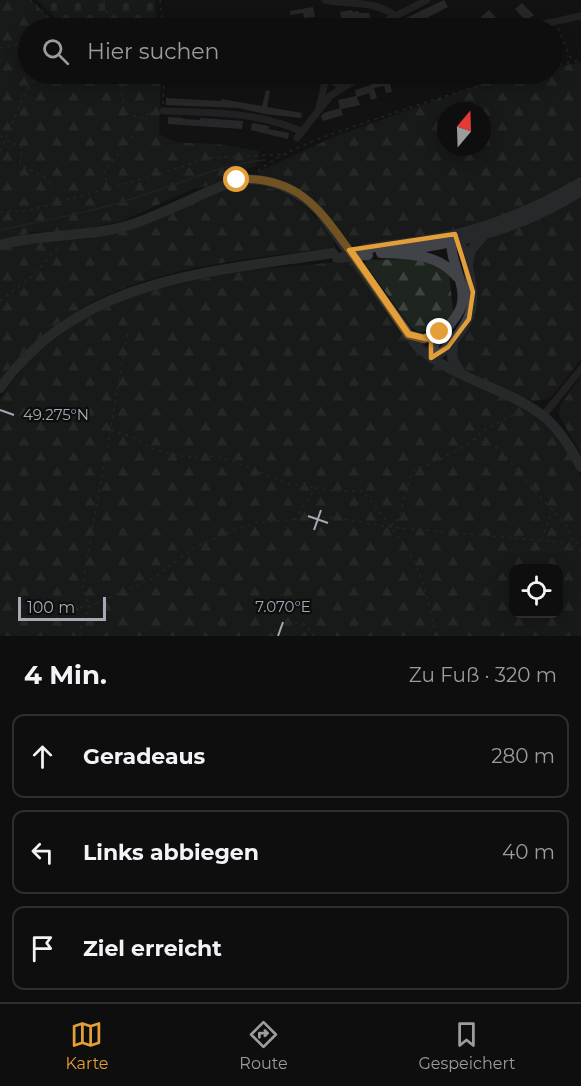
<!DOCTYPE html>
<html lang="de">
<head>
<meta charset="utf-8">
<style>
  :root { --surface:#0e0e0e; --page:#171717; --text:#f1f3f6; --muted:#9b9c9e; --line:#2e2e2e; --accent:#e49f39 }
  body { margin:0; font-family:Montserrat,sans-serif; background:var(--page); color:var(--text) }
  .controls { position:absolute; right:18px; bottom:18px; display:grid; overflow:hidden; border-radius:12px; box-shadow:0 3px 15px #0003 }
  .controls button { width:54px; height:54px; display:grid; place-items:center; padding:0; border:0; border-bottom:2px solid var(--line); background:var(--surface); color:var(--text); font:30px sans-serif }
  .compass { position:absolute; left:437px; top:102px; width:54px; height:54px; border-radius:50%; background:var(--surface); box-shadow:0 3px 15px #0003; rotate:19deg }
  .scale { position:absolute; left:18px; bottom:15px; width:88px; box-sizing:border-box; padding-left:6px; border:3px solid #a4aab3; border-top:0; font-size:16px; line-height:21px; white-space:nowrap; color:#a4aab3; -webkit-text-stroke:4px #0d0d0e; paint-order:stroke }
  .stop { position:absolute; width:18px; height:18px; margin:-14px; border:4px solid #e49f39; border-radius:50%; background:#fff }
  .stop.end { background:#e49f39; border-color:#fff; box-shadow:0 2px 6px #0008 }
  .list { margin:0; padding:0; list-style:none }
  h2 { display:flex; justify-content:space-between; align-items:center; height:78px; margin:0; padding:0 24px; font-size:26px }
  h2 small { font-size:20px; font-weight:400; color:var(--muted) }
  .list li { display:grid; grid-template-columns:39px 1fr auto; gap:18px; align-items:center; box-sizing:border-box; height:84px; margin:0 12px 12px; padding:0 12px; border:2px solid var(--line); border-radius:12px }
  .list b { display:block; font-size:22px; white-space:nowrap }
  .list em { font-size:20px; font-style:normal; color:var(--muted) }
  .icon { flex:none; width:33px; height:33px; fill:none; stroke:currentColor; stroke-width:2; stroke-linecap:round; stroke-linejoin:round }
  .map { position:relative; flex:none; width:581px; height:636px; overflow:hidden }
  .search { position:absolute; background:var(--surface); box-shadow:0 3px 15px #0003; left:18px; right:18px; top:18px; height:66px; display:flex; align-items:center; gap:15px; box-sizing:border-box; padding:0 21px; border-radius:33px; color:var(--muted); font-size:22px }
  .sheet { height:366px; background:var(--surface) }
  nav { display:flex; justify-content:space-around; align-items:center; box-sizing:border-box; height:84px; border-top:2px solid var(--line); background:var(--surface); font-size:16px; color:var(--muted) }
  nav a { display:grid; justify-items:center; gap:3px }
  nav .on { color:var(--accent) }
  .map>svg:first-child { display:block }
  .forest { fill:url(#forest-firs); fill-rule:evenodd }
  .cemetery { fill:url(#cemetery-stones) }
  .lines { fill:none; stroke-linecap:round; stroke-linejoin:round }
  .stream { stroke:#2c353b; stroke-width:1.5 }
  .building { fill:#414246 }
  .path { stroke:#393b3f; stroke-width:1.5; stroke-dasharray:3 4.5; stroke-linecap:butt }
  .minor { stroke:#333438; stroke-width:7 }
  .secondary { stroke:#414348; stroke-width:10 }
  .secondary-bridge { stroke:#414348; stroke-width:10 }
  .route { stroke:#e49f39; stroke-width:8 }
  .marked { fill:none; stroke:#e49f39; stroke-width:4.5; stroke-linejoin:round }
  .ticks { fill:none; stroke:#a4aab3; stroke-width:2 }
  .ticks-label { font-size:15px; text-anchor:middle; fill:#a4aab3; stroke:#0d0d0e; stroke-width:4.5; stroke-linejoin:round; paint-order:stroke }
</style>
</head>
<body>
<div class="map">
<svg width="581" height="636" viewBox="0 0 581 636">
  <defs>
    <pattern id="forest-firs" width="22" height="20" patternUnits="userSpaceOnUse" patternTransform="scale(1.5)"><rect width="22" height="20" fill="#1e251f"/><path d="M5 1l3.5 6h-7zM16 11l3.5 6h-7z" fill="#3c423d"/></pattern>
    <pattern id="cemetery-stones" width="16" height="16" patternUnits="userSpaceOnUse" patternTransform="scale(1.5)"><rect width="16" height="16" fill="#1e251f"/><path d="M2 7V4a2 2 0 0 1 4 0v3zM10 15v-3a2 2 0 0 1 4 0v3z" fill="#3c423d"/></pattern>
  </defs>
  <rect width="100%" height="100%" fill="#121213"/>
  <!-- forest -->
  <path class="forest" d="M0,0H31L59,28H28V74H161L159,133C176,148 197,141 217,144C231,146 245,149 259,151L256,165L208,186L193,189L122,221L80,230L33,232L0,242Z
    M581,62V176C514,219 432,239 353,247C325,212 308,184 261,176L258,172L336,136L509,74H552L553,68ZM446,111H482V147H446Z
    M240,183C274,185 300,197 321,224C328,232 333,238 335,248C207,264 87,270 0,379V248L43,241L87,239L119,231Z
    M581,194V359L555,393L548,399L533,401L473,376L459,365L456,361L455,346L463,334L476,250L486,238Z
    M407,259H427L449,274L453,311C447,324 433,333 418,332L411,327L365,264L366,260Z
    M350,261L407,340L517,403L544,421L561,442L581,476V636H0V398L31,358L80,320L140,293L237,271ZM514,568H558V614H514Z
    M581,376V454L559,415L560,406Z"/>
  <!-- cemetery -->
  <path class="cemetery" d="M37,0H155L158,28H66Z"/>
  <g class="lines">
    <!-- stream -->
    <path class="stream" d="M0,230C47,220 92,212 138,197C180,184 221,164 265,160"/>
  </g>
  <!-- building -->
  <path class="building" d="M444,0L448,7L428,17L431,23L428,25L429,28H423L420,21L408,26L409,28H385Z
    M522,3L534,15L526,21L515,9Z
    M313,7L315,17L304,18L303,13L290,15V11Z
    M352,10L353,12L359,11V13H369L370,18L342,23L340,12Z
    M489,10L501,23L495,28H493L481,17Z
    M396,74H404L406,80L390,83L392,92L386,93L384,86L374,88L377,98L371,100L369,93L357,97L360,105L341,109L343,115L323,121L321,116L324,113L340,108L338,100L356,96L355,90L371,85L370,82Z
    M266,90L270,91L267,107L302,113L301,118L265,114L239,108L166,105V98L221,101V99L262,106Z
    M168,117L183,118V119L200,120V118L243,121L242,129L168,124Z
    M252,123L269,126L268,129L289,133L288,139L251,130Z"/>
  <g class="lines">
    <!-- path -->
    <path class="path" d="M30,0L60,28
      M105,0L101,3V8L135,28
      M160,0L163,28
      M558,28L572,61
      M0,48L28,42
      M552,66L581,60
      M111,74L119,77L125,74
      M119,77L125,113L140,118L156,110
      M163,104L164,74
      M0,136L22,148L20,164C43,180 52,171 55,204
      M0,151L26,91L38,74
      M258,171C289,146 341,131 379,118C427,102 474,86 524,74
      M108,188L104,171L154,110
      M0,212L27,211L163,173L208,158L287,154
      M0,301L34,275L60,245
      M111,430L135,438L150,448L173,455L199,458L214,456L230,460L289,484L314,488
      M474,439L496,447L508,459L530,486L568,527L574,548L581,551
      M295,520L315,488L334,491H363C380,513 409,547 419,572C427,593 431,614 436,636
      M391,526L399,518L411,474L416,469L438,460L465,446L485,430L520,411
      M542,540L552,511
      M21,606L40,612L90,606L82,588L128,330
      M80,636L81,626L90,606L152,579L195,547L239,528L255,523L319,517L343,519L390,527L581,544
      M268,636C281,626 290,620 306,625L314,636"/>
    <!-- minor -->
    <path class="minor" d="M325,0C349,5 376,0 395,16
      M372,28L427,0
      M525,28L581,16
      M326,77L342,87
      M319,108L327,74
      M163,111C210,112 257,112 301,131
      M297,138L330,96L365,74
      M543,416L581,369"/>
    <!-- secondary -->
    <path class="secondary" d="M0,245C44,233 90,238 133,224C168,212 201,193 237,180C269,176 295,189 318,210L417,346C453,379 503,386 542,415C559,428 571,448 581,467
      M364,249C395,244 426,241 456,234C501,223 542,205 581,182
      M404,250C470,241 524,227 581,191
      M381,253C409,254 438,253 457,277
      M468,265L471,250L484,235
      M408,335L424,339L443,330
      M453,341L452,358L461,374
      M431,358C441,354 446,349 453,341C474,317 475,303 469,272C467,260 463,248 457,237
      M431,358C429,340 455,325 461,307C468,284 448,261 452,238
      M0,388C79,277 211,272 333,253"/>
    <!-- secondary-bridge -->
    <path class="secondary-bridge" d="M337,258L368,255"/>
  </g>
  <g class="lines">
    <!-- route -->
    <path class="route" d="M237,180C257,177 280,182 298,193C321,208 337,234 353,255C372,282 390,308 408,335L424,339L440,332"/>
  </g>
  <!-- marked area -->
  <path d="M0 0H581V636H0ZM455,234L473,292L469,319L448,347L431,358V340L408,335L349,250Z" fill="#121213" fill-opacity=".55" fill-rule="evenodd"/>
  <path class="marked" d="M455,234L473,292L469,319L448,347L431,358V340L408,335L349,250Z"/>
  <!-- ticks -->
  <path class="ticks" d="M0,410L14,415M308,516L328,523M314,530L321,510M278,636L283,622"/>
  <g class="ticks-label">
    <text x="56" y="420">49.275°N</text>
    <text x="283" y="612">7.070°E</text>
  </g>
</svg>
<div class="controls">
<button><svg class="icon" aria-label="locate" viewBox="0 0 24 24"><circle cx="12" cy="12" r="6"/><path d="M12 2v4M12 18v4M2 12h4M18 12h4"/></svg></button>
</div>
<svg class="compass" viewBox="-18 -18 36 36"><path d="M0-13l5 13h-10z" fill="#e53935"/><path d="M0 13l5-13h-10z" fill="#9b9c9e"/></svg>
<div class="scale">100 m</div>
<div class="stop" style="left:237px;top:180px"></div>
<div class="stop end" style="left:440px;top:332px"></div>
<div class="search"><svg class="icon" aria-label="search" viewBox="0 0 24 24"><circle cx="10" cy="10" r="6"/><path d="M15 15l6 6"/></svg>Hier suchen</div>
</div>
<section class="sheet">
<h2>4 Min.<small>Zu Fuß · 320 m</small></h2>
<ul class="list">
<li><svg class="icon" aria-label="ahead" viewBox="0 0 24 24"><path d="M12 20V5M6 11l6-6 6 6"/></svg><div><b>Geradeaus</b></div><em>280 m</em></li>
<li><svg class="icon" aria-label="left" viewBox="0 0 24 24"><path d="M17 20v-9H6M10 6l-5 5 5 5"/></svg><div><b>Links abbiegen</b></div><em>40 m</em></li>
<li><svg class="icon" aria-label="arrive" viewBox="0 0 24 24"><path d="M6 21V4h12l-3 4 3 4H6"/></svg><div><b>Ziel erreicht</b></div></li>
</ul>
</section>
<nav>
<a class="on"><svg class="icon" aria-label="map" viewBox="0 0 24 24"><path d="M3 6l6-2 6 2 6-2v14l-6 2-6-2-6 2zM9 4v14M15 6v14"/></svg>Karte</a>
<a><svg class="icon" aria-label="directions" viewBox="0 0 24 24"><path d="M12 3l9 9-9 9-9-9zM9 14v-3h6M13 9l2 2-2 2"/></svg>Route</a>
<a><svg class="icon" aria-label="saved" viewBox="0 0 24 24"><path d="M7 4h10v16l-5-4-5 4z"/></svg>Gespeichert</a>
</nav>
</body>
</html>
